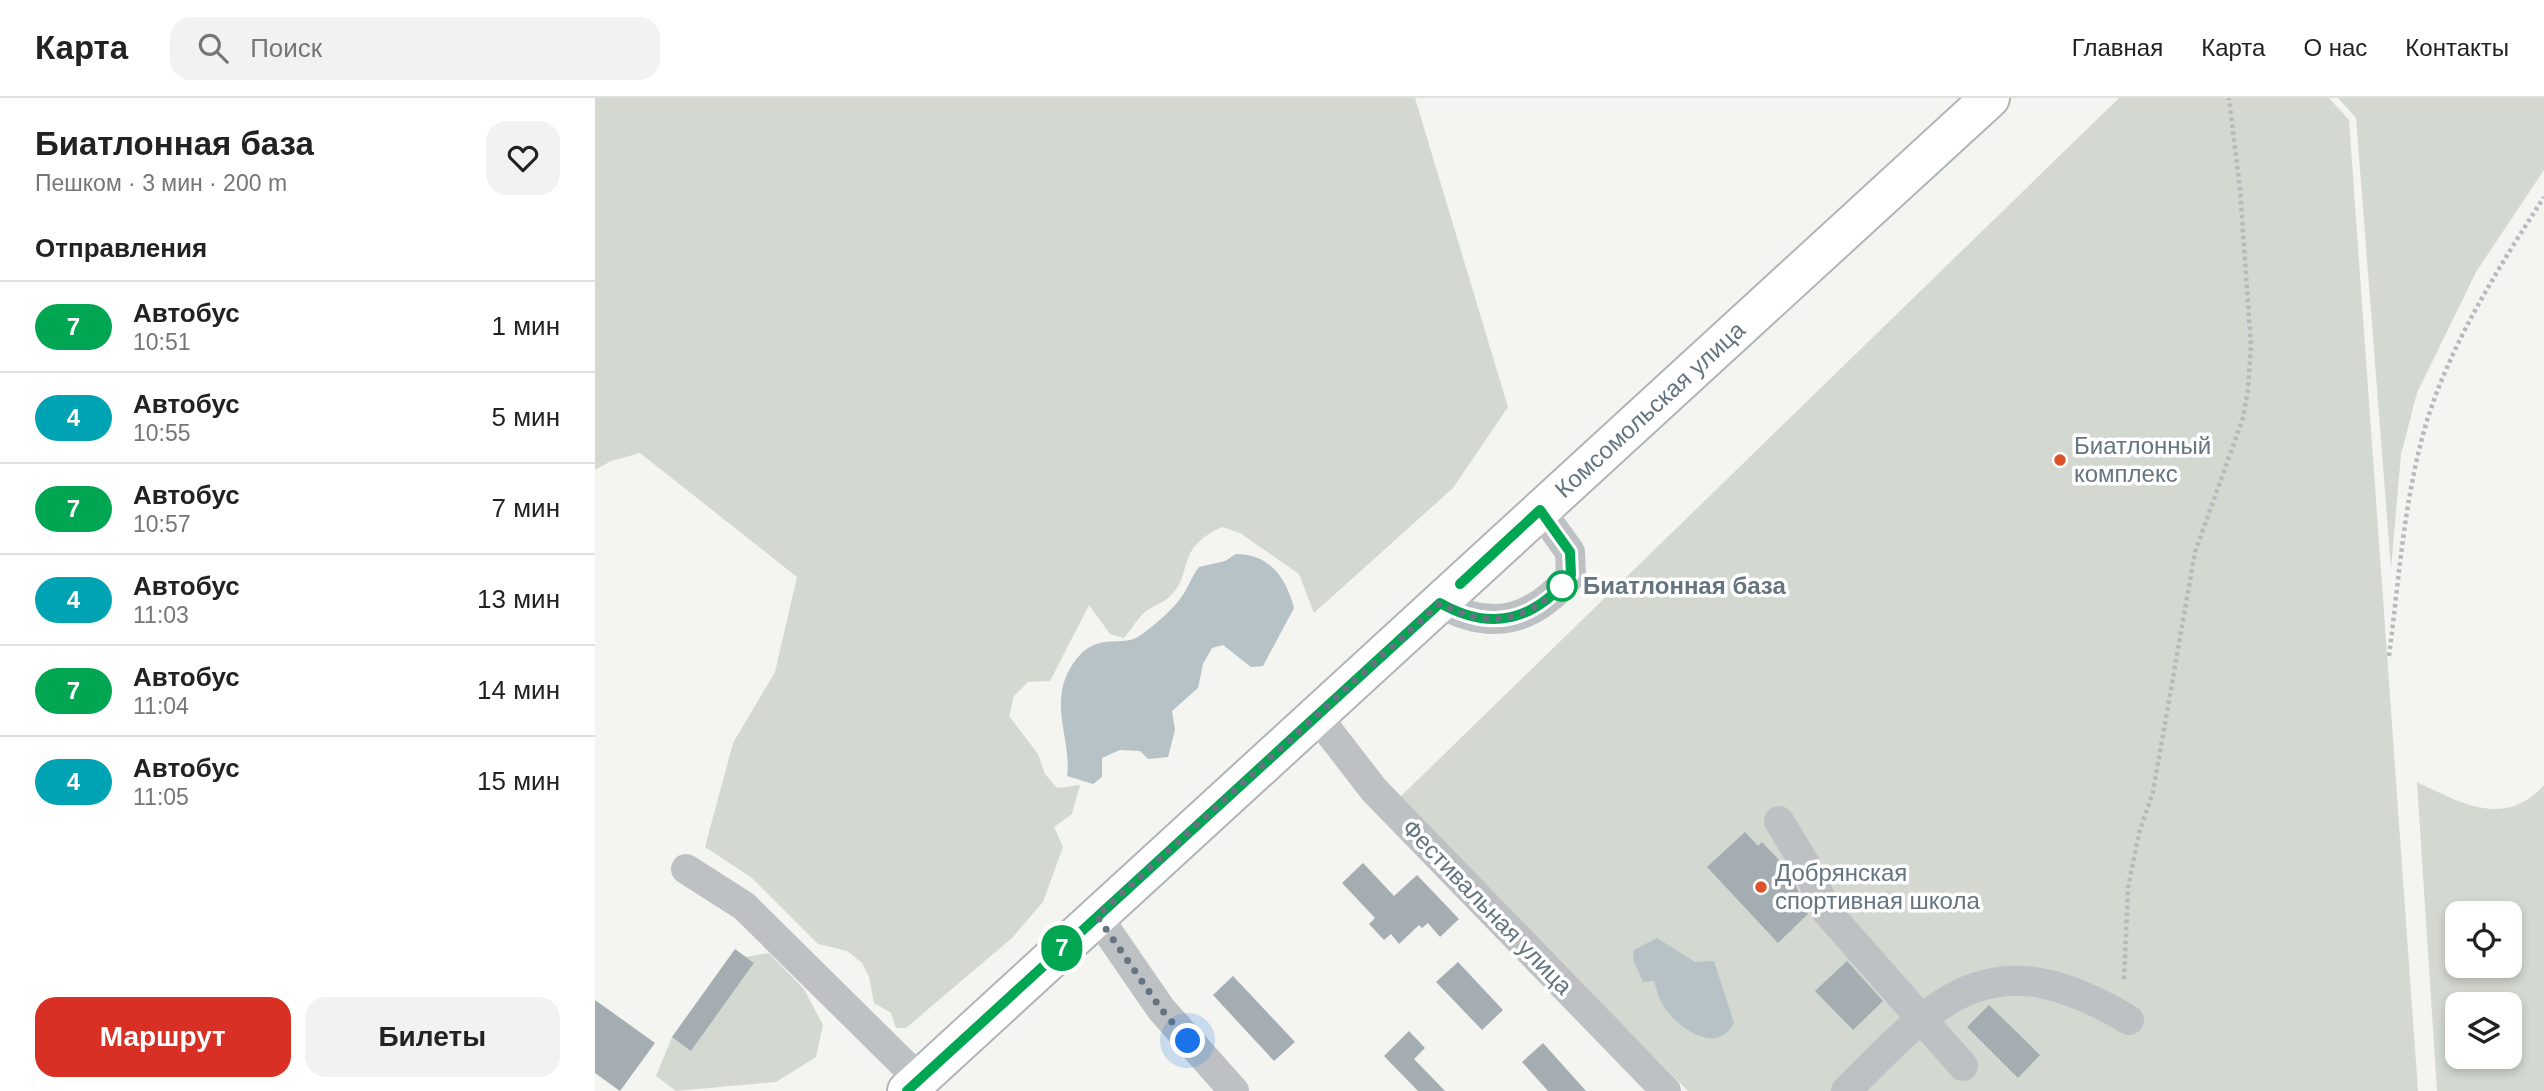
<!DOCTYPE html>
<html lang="ru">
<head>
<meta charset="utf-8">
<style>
  :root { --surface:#fff; --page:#f2f2f2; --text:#222; --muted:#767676; --line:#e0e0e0; --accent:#d93025 }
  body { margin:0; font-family:Helvetica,sans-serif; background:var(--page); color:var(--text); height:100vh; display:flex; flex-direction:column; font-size:26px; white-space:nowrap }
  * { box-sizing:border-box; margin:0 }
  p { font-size:23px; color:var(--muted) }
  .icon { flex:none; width:38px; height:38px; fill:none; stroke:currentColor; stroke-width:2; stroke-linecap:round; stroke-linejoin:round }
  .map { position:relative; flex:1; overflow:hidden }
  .sheet { display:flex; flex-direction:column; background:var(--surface); width:595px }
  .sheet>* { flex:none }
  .badge { padding:0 14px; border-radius:23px; font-size:24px; line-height:46px }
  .controls { position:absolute; left:1850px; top:803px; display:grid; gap:14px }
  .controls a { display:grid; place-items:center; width:77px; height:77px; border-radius:14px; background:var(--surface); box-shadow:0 4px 10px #0003; font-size:35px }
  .you { position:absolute; width:35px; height:35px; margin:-18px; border:5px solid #fff; border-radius:50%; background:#1a73e8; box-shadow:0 0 0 10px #1a73e833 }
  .map>.badge { position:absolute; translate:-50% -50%; box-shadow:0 0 0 4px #fff }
  h2 { padding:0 35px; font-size:26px; line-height:63px }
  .round { display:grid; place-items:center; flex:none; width:74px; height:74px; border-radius:21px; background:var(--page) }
  .headline { display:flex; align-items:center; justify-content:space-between; height:119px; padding:0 35px }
  h1 { font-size:33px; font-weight:700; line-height:52px }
  .primary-button { display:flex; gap:14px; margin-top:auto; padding:14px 35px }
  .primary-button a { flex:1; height:80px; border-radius:21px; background:var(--accent); color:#fff; font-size:28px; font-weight:700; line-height:80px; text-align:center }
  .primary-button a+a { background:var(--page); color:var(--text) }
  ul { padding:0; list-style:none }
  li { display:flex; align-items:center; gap:21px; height:91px; padding:0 35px; border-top:2px solid var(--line) }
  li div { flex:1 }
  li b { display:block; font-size:26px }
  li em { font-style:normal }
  li .badge { min-width:77px; font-weight:700; text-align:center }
  header { display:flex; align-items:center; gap:42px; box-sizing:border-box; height:98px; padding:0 35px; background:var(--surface); border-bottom:2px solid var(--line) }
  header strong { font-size:33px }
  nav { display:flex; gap:38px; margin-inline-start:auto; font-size:24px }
  .search { width:490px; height:63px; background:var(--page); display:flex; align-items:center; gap:18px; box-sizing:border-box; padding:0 24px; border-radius:21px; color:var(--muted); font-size:26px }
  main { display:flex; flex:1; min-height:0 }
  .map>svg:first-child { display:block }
</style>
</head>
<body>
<header>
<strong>Карта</strong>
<div class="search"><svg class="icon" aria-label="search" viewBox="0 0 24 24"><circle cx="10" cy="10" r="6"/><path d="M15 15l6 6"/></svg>Поиск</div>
<nav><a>Главная</a><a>Карта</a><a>О нас</a><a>Контакты</a></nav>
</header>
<main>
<section class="sheet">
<div class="headline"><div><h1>Биатлонная база</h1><p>Пешком · 3 мин · 200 m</p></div><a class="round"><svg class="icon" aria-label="heart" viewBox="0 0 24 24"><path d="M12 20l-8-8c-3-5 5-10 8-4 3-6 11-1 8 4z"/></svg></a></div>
<h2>Отправления</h2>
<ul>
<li><span class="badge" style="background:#00a651;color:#fff">7</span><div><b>Автобус</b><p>10:51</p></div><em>1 мин</em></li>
<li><span class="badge" style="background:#00a3b4;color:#fff">4</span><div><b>Автобус</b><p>10:55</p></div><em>5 мин</em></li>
<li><span class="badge" style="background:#00a651;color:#fff">7</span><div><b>Автобус</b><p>10:57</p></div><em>7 мин</em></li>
<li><span class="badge" style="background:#00a3b4;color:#fff">4</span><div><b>Автобус</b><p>11:03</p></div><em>13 мин</em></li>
<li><span class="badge" style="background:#00a651;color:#fff">7</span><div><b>Автобус</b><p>11:04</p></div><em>14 мин</em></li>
<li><span class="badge" style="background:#00a3b4;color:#fff">4</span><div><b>Автобус</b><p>11:05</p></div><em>15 мин</em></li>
</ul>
<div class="primary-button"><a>Маршрут</a><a>Билеты</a></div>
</section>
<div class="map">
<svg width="1949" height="993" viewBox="0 0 1949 993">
  <rect width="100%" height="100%" fill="#f4f4f0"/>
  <g fill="#d3d9d0" fill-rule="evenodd">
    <path d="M 0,0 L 820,0 L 913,309 L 858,390 L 719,515 L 704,476 L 645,435 L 627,429 C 577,452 601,476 573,500 C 566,506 557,508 550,514 C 542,521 536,532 529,540 L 515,536 L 494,507 L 455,583 L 433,584 L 419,598 L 414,618 L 443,656 L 450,676 L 462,690 L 485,687 L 477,716 L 459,729 L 468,749 L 448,804 L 417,840 L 311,930 L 301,930 L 296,915 L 279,905 L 274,879 L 267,865 L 252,853 L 223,846 L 157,780 L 110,749 L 138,645 L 180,574 L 202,479 L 45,355 L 16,363 L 0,372 Z"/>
    <polygon points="1524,0 1734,0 1754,22 1823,993 1093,993 802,702"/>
    <polygon points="1743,0 1949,0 1949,72 1881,174 1822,295 1806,356 1796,471 1761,20"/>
    <path d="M 1822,684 C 1866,705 1909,731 1949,687 L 1949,993 L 1842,993 ZM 1862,816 L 1914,816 L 1914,868 L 1862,868 ZM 1862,906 L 1914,906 L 1914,959 L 1862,959 Z"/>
    <polygon points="174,855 209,891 228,927 221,959 181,984 81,993 61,978 77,939 97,952 159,865 151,859"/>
  </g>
  <g fill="#b7c2c7">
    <path d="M 641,456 C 675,456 691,480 699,510 L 668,568 L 656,569 L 628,547 L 617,550 L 608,566 L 603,590 L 577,613 L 580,632 L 573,659 L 553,661 L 545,653 L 525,652 L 507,660 L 507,679 L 498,686 L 472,678 C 476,650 462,622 467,593 C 470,574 485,549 505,545 C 523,541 535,547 550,534 C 563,524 576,513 585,501 C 593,491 596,479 604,469 L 630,463 Z"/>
    <path d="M 1062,840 L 1100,864 L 1119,863 L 1139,925 C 1122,958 1083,930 1069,909 C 1064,902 1062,892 1059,883 L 1048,884 L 1038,861 L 1039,852 Z"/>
  </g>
  <g fill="#a4adb2">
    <polygon points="1150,734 1163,748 1167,744 1186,764 1182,768 1201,788 1213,816 1183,845 1112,769"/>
    <polygon points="768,765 799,798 822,777 864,821 845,839 833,825 827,830 824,827 804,846 796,836 789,842 774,826 780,820 747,785"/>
    <polygon points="140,851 159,865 96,953 77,939"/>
    <polygon points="1252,863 1288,903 1258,932 1220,893"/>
    <polygon points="863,864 908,912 887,932 841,884"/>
    <polygon points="638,878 700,944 679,963 618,897"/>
    <polygon points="0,902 60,945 25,993 0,975"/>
    <polygon points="1394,907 1445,957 1423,980 1372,929"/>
    <polygon points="814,933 830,950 819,961 850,993 823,993 789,958"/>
    <polygon points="948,945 991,993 953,993 927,964"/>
  </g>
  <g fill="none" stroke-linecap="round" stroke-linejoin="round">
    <defs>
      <g id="major">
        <path id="s1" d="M 312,993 L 1395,0"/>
      </g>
    </defs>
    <use href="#major" stroke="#b0b5b8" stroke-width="42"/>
    <g stroke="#b7babc" stroke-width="4.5" stroke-dasharray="3.5 3.5" stroke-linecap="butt">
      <path d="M 1794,558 C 1804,481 1809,401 1831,326 C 1855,246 1904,169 1949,99"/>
      <polyline points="1529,881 1533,790 1544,735 1558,694 1600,454 1648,320 1653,291 1656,248 1645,91 1634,0"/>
    </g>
    <g stroke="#bdc1c4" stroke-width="30">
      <path d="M 845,505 C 896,534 939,523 976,477 L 975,454 L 945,412"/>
      <polyline points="721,617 779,692 1071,993"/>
      <polyline points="1184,723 1210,766 1232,814 1368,968"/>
      <polyline points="91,771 149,808 324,981"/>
      <polyline points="502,818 566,911 639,993"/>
      <path d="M 1251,993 C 1347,895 1399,841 1534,922"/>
    </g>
    <use href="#major" stroke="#fff" stroke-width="38"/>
  </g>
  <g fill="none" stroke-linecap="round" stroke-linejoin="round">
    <defs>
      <path id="line" d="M 312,993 L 845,505 C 896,534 939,523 976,477 L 975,454 L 945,412 L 865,486"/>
    </defs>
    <use href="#line" stroke="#fff" stroke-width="16"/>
    <use href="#line" stroke="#00a651" stroke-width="10"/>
    <path stroke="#647481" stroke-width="7" stroke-dasharray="0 12.6" d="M 593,943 L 566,911 L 502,818 L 845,505 C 892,531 928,525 967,488"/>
  </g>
  <g fill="#dd5327" stroke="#fff" stroke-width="2.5">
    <circle cx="1465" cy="362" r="7"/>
    <circle cx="1166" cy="789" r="7"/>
  </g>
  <circle fill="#fff" stroke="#00a651" stroke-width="3.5" cx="967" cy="488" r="14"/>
  <g text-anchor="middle" stroke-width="7" stroke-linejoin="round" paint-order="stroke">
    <g font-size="24" fill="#647481" stroke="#fff">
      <text dy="8" stroke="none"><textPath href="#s1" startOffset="1008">Комсомольская улица</textPath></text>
      <text transform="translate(892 809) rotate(46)" y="8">Фестивальная улица</text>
    </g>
    <g font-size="24" fill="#647481" stroke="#fff" text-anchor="start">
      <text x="1479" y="356">Биатлонный<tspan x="1479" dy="28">комплекс</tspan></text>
      <text x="1180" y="783">Добрянская<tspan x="1180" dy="28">спортивная школа</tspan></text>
    </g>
    <g font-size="24" font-weight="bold" fill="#647481" stroke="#fff" text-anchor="start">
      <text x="988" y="496">Биатлонная база</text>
    </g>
  </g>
</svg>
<div class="controls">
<a><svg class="icon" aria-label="locate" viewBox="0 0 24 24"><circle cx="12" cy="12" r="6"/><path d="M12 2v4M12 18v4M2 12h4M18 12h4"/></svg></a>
<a><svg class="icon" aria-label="layers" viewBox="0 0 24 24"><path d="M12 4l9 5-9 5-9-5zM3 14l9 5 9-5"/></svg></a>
</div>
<div class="you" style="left:593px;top:943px"></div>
<b class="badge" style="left:467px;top:850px;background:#00a651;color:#fff">7</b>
</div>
</main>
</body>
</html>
